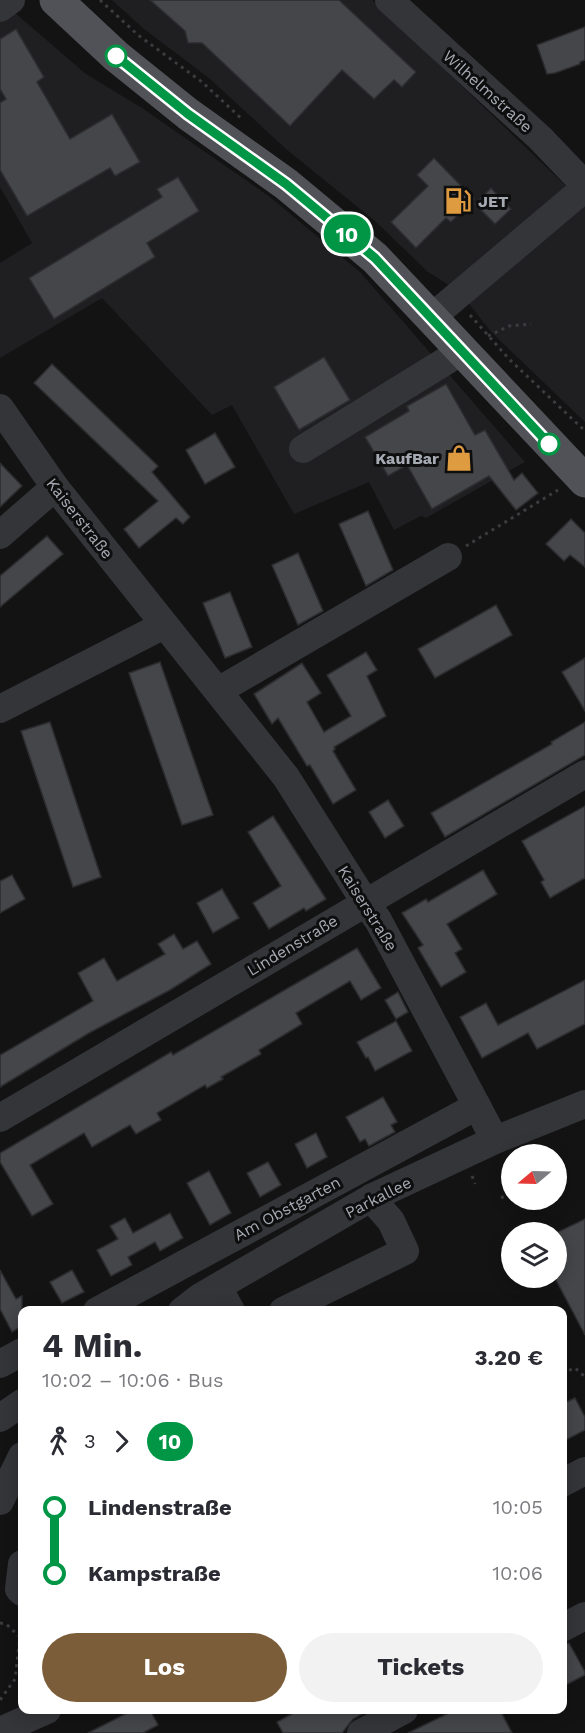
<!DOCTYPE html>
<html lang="de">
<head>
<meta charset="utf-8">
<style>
  :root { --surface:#fff; --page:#f2f2f3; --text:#2b2b33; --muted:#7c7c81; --accent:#7c5d39 }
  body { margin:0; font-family:"Work Sans",sans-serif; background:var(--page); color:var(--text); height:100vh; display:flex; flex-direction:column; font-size:22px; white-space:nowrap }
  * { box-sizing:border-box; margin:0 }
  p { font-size:20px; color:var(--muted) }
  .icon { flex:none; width:33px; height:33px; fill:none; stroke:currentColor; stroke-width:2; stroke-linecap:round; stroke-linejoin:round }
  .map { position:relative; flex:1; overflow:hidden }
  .side { position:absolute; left:18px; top:1306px; width:549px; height:408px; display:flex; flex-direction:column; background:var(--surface); border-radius:12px; box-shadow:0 3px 15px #0003 }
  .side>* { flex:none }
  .badge { padding:0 12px; border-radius:20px; font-size:21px; line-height:39px }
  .needle { width:39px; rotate:251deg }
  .tools { position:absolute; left:501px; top:1144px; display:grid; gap:12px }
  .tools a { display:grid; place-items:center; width:66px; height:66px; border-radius:50%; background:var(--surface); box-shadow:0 3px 15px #0003; font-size:30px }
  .map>.badge { position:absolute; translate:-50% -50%; box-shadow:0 0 0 3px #fff }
  .legs { display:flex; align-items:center; gap:9px; height:66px; padding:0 24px; font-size:20px }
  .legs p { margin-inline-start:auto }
  .headline { display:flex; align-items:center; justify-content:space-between; height:102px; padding:0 24px }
  h1 { font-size:33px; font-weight:700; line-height:45px }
  .primary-button { display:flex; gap:12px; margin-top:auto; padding:12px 24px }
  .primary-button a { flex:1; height:69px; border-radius:36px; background:var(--accent); color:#fff; font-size:24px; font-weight:700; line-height:69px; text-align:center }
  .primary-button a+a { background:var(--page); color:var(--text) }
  ul { padding:0 24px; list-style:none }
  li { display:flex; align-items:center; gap:21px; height:66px; font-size:22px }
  li i { display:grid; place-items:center; width:9px; height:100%; margin:0 8px; background:currentColor }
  li i::after { content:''; width:15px; height:15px; margin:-8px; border:4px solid; border-radius:50%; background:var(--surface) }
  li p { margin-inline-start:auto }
  li:first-child i { background:linear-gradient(#0000 50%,currentColor 0) }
  li:last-child i { background:linear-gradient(currentColor 50%,#0000 0) }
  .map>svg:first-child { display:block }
</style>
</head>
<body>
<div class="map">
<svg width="585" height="1733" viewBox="0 0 585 1733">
  <rect width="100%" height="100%" fill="#131314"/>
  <g fill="#1f1f21">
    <polygon points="0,0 86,74 142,108 270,197 360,272 525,462 426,518 421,516 394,530 369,482 294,514 232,405 212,415 102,298 0,358 0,263 32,243 0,187"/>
    <polygon points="112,0 372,0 566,186 585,168 585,422 491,332 460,292 428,272 375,221 286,149 209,78 144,29"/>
  </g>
  <g fill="#454649" stroke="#2d2d30" stroke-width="1.5">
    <polygon points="150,0 339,0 416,72 402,87 394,80 374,99 342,70 290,126 202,43 188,43 185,31"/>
    <polygon points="585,27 585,60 580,62 580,64 555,73 547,74 537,45"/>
    <polygon points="16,29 44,77 37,82 70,139 112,114 140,162 115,176 110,168 27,216 0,170 0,103 6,99 0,89 0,39"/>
    <polygon points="434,158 474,199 451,222 446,218 416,248 391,222 428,186 417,175"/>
    <polygon points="178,177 199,211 147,243 155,257 54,319 29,278 162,197 157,189"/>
    <polygon points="491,188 511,209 495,224 475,204"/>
    <polygon points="324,357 350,400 299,430 274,387"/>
    <polygon points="52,364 158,466 152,472 190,517 183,524 176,518 139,548 124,529 158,501 34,383"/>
    <polygon points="446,384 475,435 485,430 514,480 522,473 538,493 516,510 489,476 432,509 407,465 388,476 365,437 409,411 407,406"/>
    <polygon points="215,433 235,467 205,484 186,450"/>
    <polygon points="0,463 22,486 0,507"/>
    <polygon points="368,511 393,570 366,586 339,524"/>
    <polygon points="571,519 585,533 585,567 570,555 564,561 546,544"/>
    <polygon points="47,536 63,554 0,607 0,576"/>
    <polygon points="298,553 323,611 298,625 272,565"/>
    <polygon points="230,592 252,647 225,658 203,603"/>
    <polygon points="496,605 512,635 435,678 418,649"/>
    <polygon points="366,652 377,670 367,676 386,716 334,747 335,749 333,751 356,790 333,804 310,765 307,766 278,718 272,724 254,694 302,663 321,693 307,702 324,732 351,716 327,675"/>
    <polygon points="585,658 585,711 562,672"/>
    <polygon points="160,662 213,815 182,825 129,673"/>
    <polygon points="50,722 101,877 73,887 21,731"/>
    <polygon points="585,722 585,755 445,837 431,813 552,744 551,742"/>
    <polygon points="388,800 404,826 385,838 369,812"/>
    <polygon points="585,806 585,878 550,898 541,882 544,880 522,841"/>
    <polygon points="273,816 326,899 306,911 304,908 269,929 253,903 281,886 248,832"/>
    <polygon points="483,870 497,894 447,924 462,949 455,953 466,972 441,987 418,948 423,945 402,913 426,899 428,902"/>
    <polygon points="12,875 25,899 0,913 0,881"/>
    <polygon points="222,889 239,918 213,933 197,903"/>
    <polygon points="174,934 183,949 197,941 211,964 170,990 89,1033 0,1087 0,1055 93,1001 78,973 104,958 117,981 165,954 158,944"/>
    <polygon points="357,948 381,988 361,1000 350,981 296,1013 302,1024 259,1050 261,1054 221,1077 223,1079 207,1088 205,1085 157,1113 161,1120 136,1134 130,1125 92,1147 84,1133 30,1165 53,1204 32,1216 0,1162 0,1153 171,1052 173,1055"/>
    <polygon points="585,980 585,1024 537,1049 528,1033 482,1058 460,1017 486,1003 498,1025"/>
    <polygon points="398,992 408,1012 396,1019 385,1000"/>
    <polygon points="396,1021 412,1051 375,1071 368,1057 366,1058 357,1042"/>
    <polygon points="383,1097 397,1122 391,1125 395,1132 369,1146 365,1139 360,1142 346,1117"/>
    <polygon points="316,1133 327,1157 307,1168 295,1144"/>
    <polygon points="268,1162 281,1185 260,1197 247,1173"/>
    <polygon points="209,1171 231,1213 210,1225 187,1183"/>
    <polygon points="170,1213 183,1238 160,1251 155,1242 128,1257 132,1265 111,1276 97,1250 118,1239 110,1226 125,1218 133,1233"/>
    <polygon points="585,1219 585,1335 556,1280 556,1233"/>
    <polygon points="0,1270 16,1299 22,1296 22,1326 12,1332 0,1309"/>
    <polygon points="72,1270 84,1292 62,1303 50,1282"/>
    <polygon points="575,1398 585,1417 585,1430 562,1442 562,1404"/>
    <polygon points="569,1643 585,1672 585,1675 562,1687 562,1644"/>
    <polygon points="133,1710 150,1710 158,1725 143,1733 88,1733"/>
    <polygon points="299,1710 369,1710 353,1719 342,1733 283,1733 277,1722"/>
    <polygon points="455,1710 500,1710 512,1733 408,1733"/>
  </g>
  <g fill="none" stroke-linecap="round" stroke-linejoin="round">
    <g stroke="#3a3c3f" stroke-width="3" stroke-dasharray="3 4.5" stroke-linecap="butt">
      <polyline points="100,0 138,35 202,82 243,120"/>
      <polyline points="470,315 509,359 585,431"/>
      <polyline points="488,336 509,326 531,324"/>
      <polyline points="466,546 558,490"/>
      <polyline points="472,1176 475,1184"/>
      <polyline points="501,1198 509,1194"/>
      <polyline points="562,1373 575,1368 585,1377"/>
      <polyline points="0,1623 6,1624 20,1637 15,1679 0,1700"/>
    </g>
    <g stroke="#343539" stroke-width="28">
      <polyline points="389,0 540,138 585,185"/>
      <polyline points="0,8 11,0"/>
      <polyline points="432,317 585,188"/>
      <polyline points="0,408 55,487 286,777 365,902 378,920 495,1140"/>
      <polyline points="303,449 462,351"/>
      <polyline points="0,535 55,487"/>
      <polyline points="218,691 448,557"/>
      <polyline points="0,709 164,625"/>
      <polyline points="0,1118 585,774"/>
      <polyline points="218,1287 231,1311"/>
      <polyline points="97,1311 477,1106"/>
      <polyline points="182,1311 200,1297 371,1198 495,1140 585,1104"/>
      <polyline points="283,1311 405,1251 391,1221 371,1198"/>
      <polyline points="0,1364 22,1352"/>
      <polyline points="0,1418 22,1403"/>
      <polyline points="562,1483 585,1471"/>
      <polyline points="0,1501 22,1456"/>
      <polyline points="22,1564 19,1589 22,1592"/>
      <polyline points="562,1628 585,1616"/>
      <polyline points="0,1731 47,1710"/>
      <polyline points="361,1733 404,1710"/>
    </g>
    <polyline stroke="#505257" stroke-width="33" points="56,0 116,56 188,114 286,184 375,258 585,481"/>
  </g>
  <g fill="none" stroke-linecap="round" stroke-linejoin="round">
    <defs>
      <polyline id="line-1" points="116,56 188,114 286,184 375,258 549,444"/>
    </defs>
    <use href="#line-1" stroke="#fff" stroke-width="14"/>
    <use href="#line-1" stroke="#009646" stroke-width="9"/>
  </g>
  <defs>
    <symbol id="fuel-bare" viewBox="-9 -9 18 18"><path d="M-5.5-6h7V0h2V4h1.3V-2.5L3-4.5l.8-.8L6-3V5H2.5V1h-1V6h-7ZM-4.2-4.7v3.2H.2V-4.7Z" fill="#de9b40" stroke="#0e0e0f" stroke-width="2.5" paint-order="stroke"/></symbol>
    <symbol id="shop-bare" viewBox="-9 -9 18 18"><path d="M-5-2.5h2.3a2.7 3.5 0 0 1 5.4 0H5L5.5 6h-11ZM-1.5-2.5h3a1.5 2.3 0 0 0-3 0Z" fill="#de9b40" stroke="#0e0e0f" stroke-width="2.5" paint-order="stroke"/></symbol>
  </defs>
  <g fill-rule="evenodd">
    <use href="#fuel-bare" x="439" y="182" width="38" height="38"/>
    <use href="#shop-bare" x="440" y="439" width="38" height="38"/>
  </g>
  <g fill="#fff" stroke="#009646" stroke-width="3">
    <circle cx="116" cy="56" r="10"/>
    <circle cx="549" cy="444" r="10"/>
  </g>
  <g text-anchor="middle" stroke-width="6" stroke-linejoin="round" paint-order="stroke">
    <g font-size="16" fill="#a6abb3" stroke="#0e0e0f">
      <text transform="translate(488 91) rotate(42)" y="6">Wilhelmstraße</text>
      <text transform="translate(80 518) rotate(52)" y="6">Kaiserstraße</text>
      <text transform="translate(368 908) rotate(58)" y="6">Kaiserstraße</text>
      <text transform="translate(292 945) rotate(-31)" y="6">Lindenstraße</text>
      <text transform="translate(378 1197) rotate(-27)" y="6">Parkallee</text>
      <text transform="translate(287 1208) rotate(-28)" y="6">Am Obstgarten</text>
    </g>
    <g font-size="16" font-weight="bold" fill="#a6abb3" stroke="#0e0e0f" text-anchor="start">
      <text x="478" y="207">JET</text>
      <text x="439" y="464" text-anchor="end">KaufBar</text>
    </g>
  </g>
</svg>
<div class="tools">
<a><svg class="needle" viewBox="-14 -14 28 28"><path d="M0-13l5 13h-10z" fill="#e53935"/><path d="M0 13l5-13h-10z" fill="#7c7c81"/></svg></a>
<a><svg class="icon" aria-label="layers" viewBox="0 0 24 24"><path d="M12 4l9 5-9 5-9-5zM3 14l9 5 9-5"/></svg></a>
</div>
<b class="badge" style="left:347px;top:234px;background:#009646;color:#fff">10</b>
<section class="side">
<div class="headline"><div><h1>4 Min.</h1><p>10:02 – 10:06 · Bus</p></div><b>3.20 €</b></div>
<div class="legs"><svg class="icon" aria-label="walk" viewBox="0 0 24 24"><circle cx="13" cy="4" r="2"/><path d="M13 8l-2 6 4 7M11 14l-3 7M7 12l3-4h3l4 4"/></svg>3<svg class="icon" aria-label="forward" viewBox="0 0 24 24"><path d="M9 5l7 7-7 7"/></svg><b class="badge" style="background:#009646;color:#fff">10</b></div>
<ul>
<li><i style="color:#009646"></i><b>Lindenstraße</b><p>10:05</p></li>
<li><i style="color:#009646"></i><b>Kampstraße</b><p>10:06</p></li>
</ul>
<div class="primary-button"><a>Los</a><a>Tickets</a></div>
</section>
</div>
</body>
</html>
